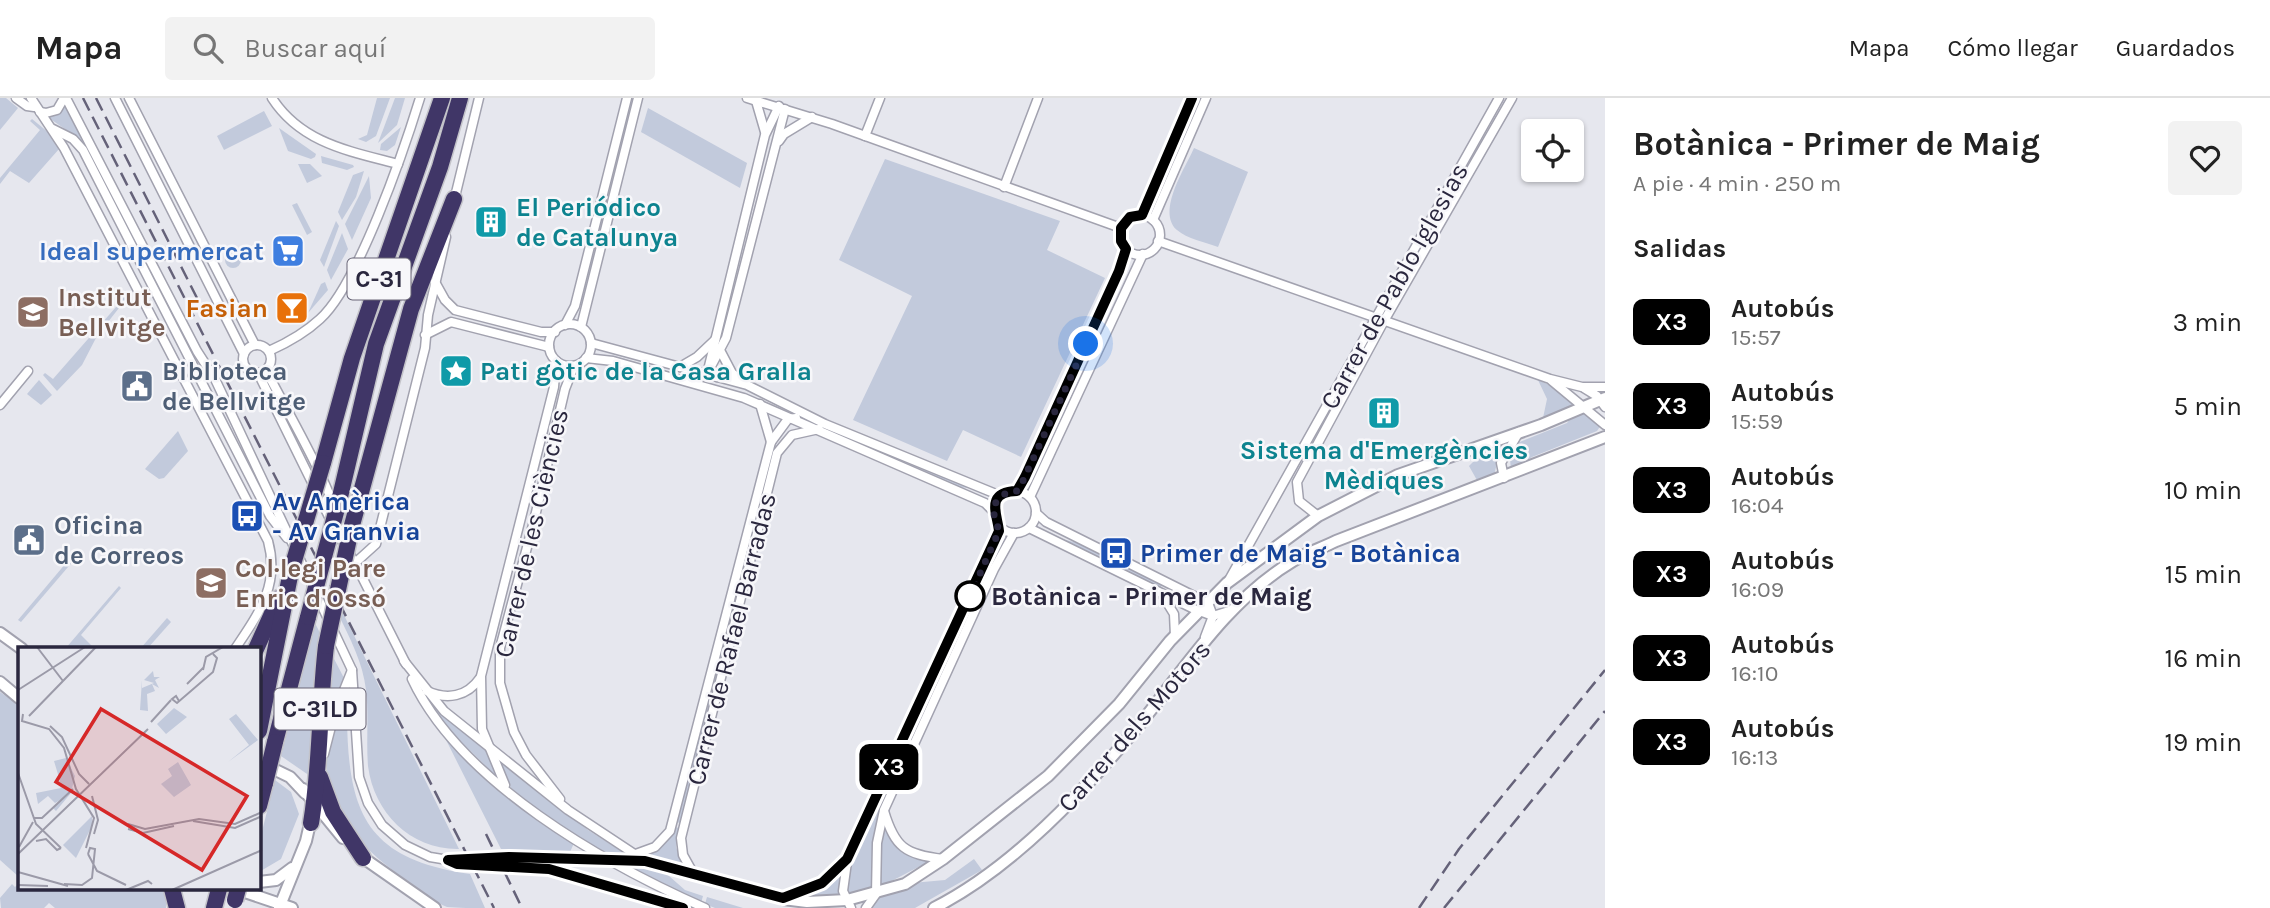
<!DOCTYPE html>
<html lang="es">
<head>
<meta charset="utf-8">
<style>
  :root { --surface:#fff; --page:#f2f2f2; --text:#222; --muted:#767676; --line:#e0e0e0 }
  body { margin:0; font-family:Karla,sans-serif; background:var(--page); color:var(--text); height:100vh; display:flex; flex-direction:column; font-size:26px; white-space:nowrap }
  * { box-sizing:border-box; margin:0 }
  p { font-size:23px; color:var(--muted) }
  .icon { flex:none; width:38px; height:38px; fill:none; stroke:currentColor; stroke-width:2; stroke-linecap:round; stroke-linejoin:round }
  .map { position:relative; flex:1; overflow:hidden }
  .sheet { display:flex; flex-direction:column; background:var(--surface); width:665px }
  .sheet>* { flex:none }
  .badge { padding:0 14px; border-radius:10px; font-size:24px; line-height:46px }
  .buttons { position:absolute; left:1521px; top:21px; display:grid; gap:14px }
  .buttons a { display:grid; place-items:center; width:63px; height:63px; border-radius:7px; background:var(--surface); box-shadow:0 2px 5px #0004; font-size:35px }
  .you { position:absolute; width:35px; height:35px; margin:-18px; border:5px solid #fff; border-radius:50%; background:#1a73e8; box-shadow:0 0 0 10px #1a73e833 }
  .map>.badge { position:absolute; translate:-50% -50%; box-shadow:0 0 0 4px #fff }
  h2 { padding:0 28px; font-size:26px; line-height:63px }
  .round { display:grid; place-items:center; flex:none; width:74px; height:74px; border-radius:7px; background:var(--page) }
  .head { display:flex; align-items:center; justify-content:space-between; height:119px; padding:0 28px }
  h1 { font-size:33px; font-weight:700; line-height:52px }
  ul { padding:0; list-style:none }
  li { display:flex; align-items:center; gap:21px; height:84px; padding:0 28px }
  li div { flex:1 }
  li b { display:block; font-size:26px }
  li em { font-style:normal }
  li .badge { min-width:77px; font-weight:700; text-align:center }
  header { display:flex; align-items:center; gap:42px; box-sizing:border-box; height:98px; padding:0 35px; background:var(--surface); border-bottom:2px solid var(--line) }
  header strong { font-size:33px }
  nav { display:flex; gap:38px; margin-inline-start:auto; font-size:24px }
  .search { width:490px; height:63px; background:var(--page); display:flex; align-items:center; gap:18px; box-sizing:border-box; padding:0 24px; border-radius:7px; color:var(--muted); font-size:26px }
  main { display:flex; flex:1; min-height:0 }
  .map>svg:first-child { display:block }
</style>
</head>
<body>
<header>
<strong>Mapa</strong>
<div class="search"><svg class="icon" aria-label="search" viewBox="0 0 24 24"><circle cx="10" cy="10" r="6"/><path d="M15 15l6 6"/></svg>Buscar aquí</div>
<nav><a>Mapa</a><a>Cómo llegar</a><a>Guardados</a></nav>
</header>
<main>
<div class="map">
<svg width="1605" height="810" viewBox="0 0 1605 810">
  <rect width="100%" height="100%" fill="#e6e7ee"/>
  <g fill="#c2cadc">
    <polygon points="0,0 6,0 18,10 0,32"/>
    <polygon points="377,0 390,0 376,38 366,44 358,41 367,37"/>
    <polygon points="395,0 405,0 397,27 378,45"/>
    <polygon points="629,3 633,4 582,207 578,206"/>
    <polygon points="66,8 91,54 89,55 75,38 49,20"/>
    <polygon points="648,10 747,65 740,90 641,34"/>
    <polygon points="264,13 272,28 224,52 217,38"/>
    <polygon points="32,21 54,39 59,51 29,85 10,73 0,86 0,80 40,32 30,23"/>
    <polygon points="401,29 395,47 387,53 380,52 381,46"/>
    <polygon points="279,30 316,56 315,59 311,61 288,53"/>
    <path d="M 1194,50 L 1248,74 L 1218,149 C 1205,144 1187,141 1177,132 C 1156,113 1186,69 1194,50 Z"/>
    <polygon points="321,58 353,67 354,69 347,72 322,65"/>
    <polygon points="885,61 1060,123 1047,152 1105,180 1021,359 963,332 947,363 853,322 912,198 839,162"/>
    <polygon points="298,66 310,66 322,78 307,85"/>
    <polygon points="364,73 356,99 342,122 338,114 353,77"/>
    <polygon points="369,78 371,100 352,142 345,126"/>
    <polygon points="297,105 312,134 307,137 292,107"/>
    <polygon points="336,123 339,128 324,169 320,162"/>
    <polygon points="342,135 348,151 331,182 327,172"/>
    <circle cx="233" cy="162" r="8"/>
    <polygon points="325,184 328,192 308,215 321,186"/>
    <polygon points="123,197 126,201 97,238 82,267 57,293 43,277 45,275 53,281 123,201"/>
    <polygon points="39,282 52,297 41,307 27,296"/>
    <polygon points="1538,282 1554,289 1576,308 1543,320 1547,301"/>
    <polygon points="1584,314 1601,327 1597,333 1532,359 1511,372 1510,361 1517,345 1567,325 1572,318"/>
    <polygon points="178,333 188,353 164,380 159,381 145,371"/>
    <polygon points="1509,343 1499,356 1494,378 1478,384 1469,368 1486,351"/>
    <polygon points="870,350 882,351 970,390 957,389"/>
    <polygon points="761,402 760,405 731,521 727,520"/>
    <polygon points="1062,441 1082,446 1162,487 1160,491"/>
    <polygon points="77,452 80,455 21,524 18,522"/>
    <polygon points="994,454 997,456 886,696 882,695"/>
    <polygon points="119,488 121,490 81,537 95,551 65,551"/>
    <path d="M 340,509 L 459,751 C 411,752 374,715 368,668 C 366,643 369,617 366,592 C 363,565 350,540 338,516 Z"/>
    <polygon points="167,520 171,524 147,551 140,551"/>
    <polygon points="726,523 730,524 680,725 676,724"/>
    <polygon points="315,525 322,539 310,678 281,658"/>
    <polygon points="331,555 345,582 323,655"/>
    <polygon points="423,593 483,647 498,680 441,624"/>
    <polygon points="0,594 19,607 19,779 0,762"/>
    <path d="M 339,614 L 347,618 C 348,715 366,761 470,776 L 485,810 C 475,810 457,810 447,809 C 435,805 422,792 411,785 C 349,744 304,691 339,614 Z"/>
    <polygon points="440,630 484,674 574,745 570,754 501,751"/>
    <polygon points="493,655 588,732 629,758 601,755 538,713 511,690"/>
    <polygon points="275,682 291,694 299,716 281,761 259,774 259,745"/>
    <polygon points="880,700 884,702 874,735 872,792 847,796 847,772"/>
    <path d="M 883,723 C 891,749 905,759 930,763 L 880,789 L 879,744 Z"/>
    <polygon points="675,729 679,730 676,749 682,767 643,758 641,756 661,748"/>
    <polygon points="974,761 982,772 915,810 870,810 875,799 912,785 945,782"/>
    <polygon points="620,765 661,771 685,792 703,798 701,805"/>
    <polygon points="840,773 841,798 810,799 810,793"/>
    <polygon points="19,785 19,791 166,791 166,810 55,810 49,805 44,810 1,810 0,800 12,786 15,789"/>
    <polygon points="707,799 743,810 715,810 705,806"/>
  </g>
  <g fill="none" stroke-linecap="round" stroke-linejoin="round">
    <defs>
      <g id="minor">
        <polyline points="16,0 27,8 34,9"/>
        <path d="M 31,0 L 64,50 L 268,443 C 280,487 259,515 235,551"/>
        <polyline points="66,0 197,253 215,281 352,572 359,679 368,705 382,727 405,747 430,759 448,762"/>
        <polyline points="115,0 244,256"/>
        <polyline points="129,0 255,247"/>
        <path d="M 272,0 C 301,45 349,53 398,66"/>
        <polyline points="747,0 832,26 1121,130"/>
        <polyline points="756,3 765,34"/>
        <polyline points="40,14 46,15 57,12 64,0"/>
        <polyline points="53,31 73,41 83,52 270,418 287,440"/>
        <polyline points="865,38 880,0"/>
        <polyline points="779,43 784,36 812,19"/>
        <polyline points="1004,89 1038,0"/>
        <polyline points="454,103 479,0"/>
        <polyline points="1141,117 1192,0"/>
        <circle cx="1140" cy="137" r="20"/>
        <polyline points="1153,122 1206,0"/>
        <polyline points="1158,143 1550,281 1582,289 1605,289"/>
        <polyline points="435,184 445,202 455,212 541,234 555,234"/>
        <circle cx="570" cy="247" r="21"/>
        <polyline points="565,227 575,208 627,0"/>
        <polyline points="581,229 638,0"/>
        <polyline points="425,237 451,224 549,249"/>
        <polyline points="591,245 747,287 825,326 1001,398"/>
        <circle cx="257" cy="261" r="14"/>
        <path d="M 269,253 C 287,245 305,235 320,221 C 358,187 404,52 420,0"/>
        <polyline points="721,254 732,275 743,285"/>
        <polyline points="586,260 613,263 744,300 985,405 993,413"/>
        <polyline points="680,269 697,259 715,242"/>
        <path d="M 266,272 C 286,312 340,401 342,441"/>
        <polyline points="709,272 726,240 785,11"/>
        <polyline points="258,275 336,433 355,465 406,566"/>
        <polyline points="717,279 709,268 765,37 779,8"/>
        <polyline points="1552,283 1605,327"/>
        <polyline points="1584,290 1597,298 1605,309"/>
        <polyline points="0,307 28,273"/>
        <polyline points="771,344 788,321 796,320"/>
        <polyline points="1504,380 1501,365 1519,334"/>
        <circle cx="1015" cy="414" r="21"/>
        <polyline points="1017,393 1119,173 1126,151"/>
        <polyline points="1030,399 1143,156"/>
        <polyline points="1036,415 1046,424 1208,505 1213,518 1205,539"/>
        <polyline points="1318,418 1299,403 1297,384 1384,223 1512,0"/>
        <polyline points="1029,430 1194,511 1213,518 1232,512"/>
        <polyline points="355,465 376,446 425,250 428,217 446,139"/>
        <polyline points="1229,482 1499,0"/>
        <polyline points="1163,498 1174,516 1175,538"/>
        <polyline points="404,563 444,613 568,712 645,763 783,801 822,785 847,761 1000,429"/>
        <path d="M 412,581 C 460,684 605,766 705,810"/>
        <path d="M 427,593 C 447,602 467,599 480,580"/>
        <polyline points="335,613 343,609 349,611 354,622"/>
        <polyline points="324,656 334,617 352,572"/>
        <polyline points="505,687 482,631 481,578 554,289 556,263"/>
        <polyline points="560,701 526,657 514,634 500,585 500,550 533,427 565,291 574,268"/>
        <path d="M 884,713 C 895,750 905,756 943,761"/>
        <polyline points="633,757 655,749 670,733 771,344 760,306"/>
        <polyline points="509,759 639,763"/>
        <polyline points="847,764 843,793 851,810"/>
        <path d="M 512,768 C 572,773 626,792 683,810"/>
        <polyline points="693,775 683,757 681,740 777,355 792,337 819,331"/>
        <polyline points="866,810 876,796 877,745 884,712 994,471 1014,435"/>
      </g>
      <g id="tertiary">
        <polyline points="0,535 22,551"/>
        <polyline points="0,584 19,600"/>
        <polyline points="259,664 290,679 305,695"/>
        <polyline points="303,691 343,740"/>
        <polyline points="359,757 435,810"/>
        <polyline points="259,784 276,782 292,770"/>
        <polyline points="236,791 292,810"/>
        <polyline points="783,801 807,804 847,802 905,786 943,761 1048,678 1119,606 1170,543 1227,485 1318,418 1398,377 1541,327 1605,300"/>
        <polyline points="279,810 306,743 311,721"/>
        <path d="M 934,810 C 1013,770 1084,693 1140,626 C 1186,569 1228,502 1293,463 C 1306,455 1322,450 1336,443 L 1605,339"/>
      </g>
      <g id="motorway">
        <polyline points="323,365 352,260 442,0"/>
        <polyline points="340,399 376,246 440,69 460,0"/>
        <polyline points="351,431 411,211 454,101"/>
        <polyline points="256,551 279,500"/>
        <polyline points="259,633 291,473"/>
        <polyline points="275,644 308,519"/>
        <polyline points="320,679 333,714 363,760"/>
        <polyline points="259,708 265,685"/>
        <path d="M 311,725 C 321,666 319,607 326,548"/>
        <polyline points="172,791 177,810"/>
        <polyline points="214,810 219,791"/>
      </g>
    </defs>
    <use href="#minor" stroke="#a2a2af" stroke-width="11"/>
    <use href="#tertiary" stroke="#a2a2af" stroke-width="14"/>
    <use href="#motorway" stroke="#c3c3c9" stroke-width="19"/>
    <use href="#minor" stroke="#fff" stroke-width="8"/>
    <use href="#tertiary" stroke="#fff" stroke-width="10"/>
    <use href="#motorway" stroke="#403667" stroke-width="16"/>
    <g stroke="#656279" stroke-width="2.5" stroke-dasharray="14 7" stroke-linecap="butt">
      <polyline points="83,0 494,810"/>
      <polyline points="96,0 197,200"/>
      <polyline points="486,736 522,810"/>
      <polyline points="1419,810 1459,751 1605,572"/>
      <polyline points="1444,810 1605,613"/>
    </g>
    <defs>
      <g id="minor-bridge">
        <polyline points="448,762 457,766 512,768"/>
        <polyline points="448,762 509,759"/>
      </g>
      <g id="motorway-bridge">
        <polyline points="291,473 323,365"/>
        <polyline points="308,519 340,399"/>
        <polyline points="326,548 351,431"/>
        <polyline points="265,685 275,644"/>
        <polyline points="235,802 238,791"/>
      </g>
    </defs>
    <use href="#minor-bridge" stroke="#a2a2af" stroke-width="11" stroke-linecap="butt"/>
    <use href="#motorway-bridge" stroke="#c3c3c9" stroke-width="19" stroke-linecap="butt"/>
    <use href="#minor-bridge" stroke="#fff" stroke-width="8"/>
    <use href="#motorway-bridge" stroke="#403667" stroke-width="16"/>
  </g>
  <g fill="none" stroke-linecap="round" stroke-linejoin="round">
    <defs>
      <path id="line" d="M 683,810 L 549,771 L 457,766 L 448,762 L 509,759 L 645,763 L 783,800 L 822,785 L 847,761 L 999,433 C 997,415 985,394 1017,393 L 1025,379 L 1119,173 L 1126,151 L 1121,143 L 1121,130 L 1130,119 L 1142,117 L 1192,0"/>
    </defs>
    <use href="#line" stroke="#fff" stroke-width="16"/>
    <use href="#line" stroke="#000" stroke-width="10"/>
    <polyline stroke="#2a273e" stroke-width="7" stroke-dasharray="0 12.6" points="970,498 999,433 993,413 996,404 1007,394 1017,393 1022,385 1086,246"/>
  </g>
  <defs>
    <symbol id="building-square" viewBox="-11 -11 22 22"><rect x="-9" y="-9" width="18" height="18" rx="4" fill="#0f9aa8" stroke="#f7f7fa"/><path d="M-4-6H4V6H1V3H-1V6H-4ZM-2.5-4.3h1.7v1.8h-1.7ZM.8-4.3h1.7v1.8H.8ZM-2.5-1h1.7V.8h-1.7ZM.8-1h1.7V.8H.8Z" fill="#fff"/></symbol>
    <symbol id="supermarket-square" viewBox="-11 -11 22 22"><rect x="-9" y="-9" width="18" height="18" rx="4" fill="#3f7fe0" stroke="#f7f7fa"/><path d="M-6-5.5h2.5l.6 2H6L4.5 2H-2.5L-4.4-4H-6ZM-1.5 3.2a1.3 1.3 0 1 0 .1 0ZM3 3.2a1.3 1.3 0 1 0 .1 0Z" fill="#fff"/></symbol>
    <symbol id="bar-square" viewBox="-11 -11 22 22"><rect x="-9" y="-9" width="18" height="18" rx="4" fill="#e8710a" stroke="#f7f7fa"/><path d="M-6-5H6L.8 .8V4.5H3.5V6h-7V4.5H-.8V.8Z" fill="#fff"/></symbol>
    <symbol id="school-square" viewBox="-11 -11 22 22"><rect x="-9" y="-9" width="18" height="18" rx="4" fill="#8d6e63" stroke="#f7f7fa"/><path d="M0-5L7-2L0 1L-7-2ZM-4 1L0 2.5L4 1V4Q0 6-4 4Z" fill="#fff"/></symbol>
    <symbol id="sight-square" viewBox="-11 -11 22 22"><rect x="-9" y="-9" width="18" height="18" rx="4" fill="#0f9aa8" stroke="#f7f7fa"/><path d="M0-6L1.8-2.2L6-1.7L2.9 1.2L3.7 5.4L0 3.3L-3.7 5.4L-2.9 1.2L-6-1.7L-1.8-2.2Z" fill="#fff"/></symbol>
    <symbol id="civic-square" viewBox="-11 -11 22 22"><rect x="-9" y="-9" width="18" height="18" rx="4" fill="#5c6f8a" stroke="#f7f7fa"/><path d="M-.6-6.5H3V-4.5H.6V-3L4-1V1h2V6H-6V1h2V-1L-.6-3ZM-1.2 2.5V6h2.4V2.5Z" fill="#fff"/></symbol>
    <symbol id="bus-square" viewBox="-11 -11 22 22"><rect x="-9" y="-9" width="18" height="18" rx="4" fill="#1a4fb4" stroke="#f7f7fa"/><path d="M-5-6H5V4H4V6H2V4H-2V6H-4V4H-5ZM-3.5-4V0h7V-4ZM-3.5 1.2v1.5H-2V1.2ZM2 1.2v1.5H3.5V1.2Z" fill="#fff"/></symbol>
  </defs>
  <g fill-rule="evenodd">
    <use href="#building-square" x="472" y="105" width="38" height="38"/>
    <use href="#supermarket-square" x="269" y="134" width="38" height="38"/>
    <use href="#bar-square" x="273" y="191" width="38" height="38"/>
    <use href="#school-square" x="14" y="195" width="38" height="38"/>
    <use href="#sight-square" x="437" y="254" width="38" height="38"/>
    <use href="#civic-square" x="118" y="269" width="38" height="38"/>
    <use href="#building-square" x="1365" y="296" width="38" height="38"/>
    <use href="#bus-square" x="228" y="399" width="38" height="38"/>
    <use href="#civic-square" x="10" y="423" width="38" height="38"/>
    <use href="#bus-square" x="1097" y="436" width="38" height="38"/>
    <use href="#school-square" x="192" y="466" width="38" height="38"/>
  </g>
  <circle fill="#fff" stroke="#000" stroke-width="3.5" cx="970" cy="498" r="14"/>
  <g text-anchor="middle" stroke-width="5" stroke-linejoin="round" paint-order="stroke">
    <g fill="#f7f7fa" stroke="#686576" stroke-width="2">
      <rect x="347.5" y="160.5" width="63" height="41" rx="5"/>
      <rect x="274.5" y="590.5" width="91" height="41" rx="5"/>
    </g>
    <g font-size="24" font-weight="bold" fill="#2a273e">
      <text x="379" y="189">C-31</text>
      <text x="320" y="619">C-31LD</text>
    </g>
    <g font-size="26" font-weight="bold" fill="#0d838f" stroke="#f7f7fa" text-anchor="start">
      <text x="516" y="118">El Periódico<tspan x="516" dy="30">de Catalunya</tspan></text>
      <text x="480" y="282">Pati gòtic de la Casa Gralla</text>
      <text x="1384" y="361" text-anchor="middle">Sistema d'Emergències<tspan x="1384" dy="30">Mèdiques</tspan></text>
    </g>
    <g font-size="26" font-weight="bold" fill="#366cbe" stroke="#f7f7fa" text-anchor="end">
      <text x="264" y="162">Ideal supermercat</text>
    </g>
    <g font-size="26" fill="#2a273e" stroke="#f7f7fa">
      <text transform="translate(1394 188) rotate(-61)" y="9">Carrer de Pablo Iglesias</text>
      <text transform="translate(531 435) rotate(-77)" y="9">Carrer de les Ciències</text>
      <text transform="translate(731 541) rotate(-76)" y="9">Carrer de Rafael Barradas</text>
      <text transform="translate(1134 628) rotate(-49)" y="9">Carrer dels Motors</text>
    </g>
    <g font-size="26" font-weight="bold" fill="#785e54" stroke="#f7f7fa" text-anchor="start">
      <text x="58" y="208">Institut<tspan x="58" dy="30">Bellvitge</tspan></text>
      <text x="235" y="479">Col·legi Pare<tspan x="235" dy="30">Enric d'Ossó</tspan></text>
    </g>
    <g font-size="26" font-weight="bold" fill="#c56008" stroke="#f7f7fa" text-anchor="end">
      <text x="268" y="219">Fasian</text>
    </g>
    <g font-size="26" font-weight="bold" fill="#4e5e75" stroke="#f7f7fa" text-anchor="start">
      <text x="162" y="282">Biblioteca<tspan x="162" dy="30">de Bellvitge</tspan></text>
      <text x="54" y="436">Oficina<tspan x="54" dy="30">de Correos</tspan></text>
    </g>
    <g font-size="26" font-weight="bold" fill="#164399" stroke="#f7f7fa" text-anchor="start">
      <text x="272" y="412">Av Amèrica<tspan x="272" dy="30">- Av Granvia</tspan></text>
      <text x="1140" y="464">Primer de Maig - Botànica</text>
    </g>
    <g font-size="26" font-weight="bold" fill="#2a273e" stroke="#f7f7fa" text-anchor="start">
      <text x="991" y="507">Botànica - Primer de Maig</text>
    </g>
  </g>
  <g transform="translate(18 549)">
    <rect width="243" height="243" fill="#e6e7ee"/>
    <path d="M 135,24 L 136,30 L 142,30 L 137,33 L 141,41 L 134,37 L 137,44 L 129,47 L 130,64 L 122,63 L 124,33 L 124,41 L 136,36 L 126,33 ZM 156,61 L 169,70 L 148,87 L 139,77 ZM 218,67 L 240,93 L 210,115 L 231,98 L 211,72 ZM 48,111 L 57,129 L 53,146 L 38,164 L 35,161 L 44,152 L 37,156 L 30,149 L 20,157 L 18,146 L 43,141 L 38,135 L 31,137 L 42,134 L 36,114 ZM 160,115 L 173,138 L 156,150 L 143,137 L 154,129 L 150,122 ZM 74,169 L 74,179 L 58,211 L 45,198 Z" fill="#c2cadc"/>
    <path fill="none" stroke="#9b9aa8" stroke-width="2" d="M 19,0 L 45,34M 185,23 L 188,10 L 205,0M 169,37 L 186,20M 0,43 L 67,0M 161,54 L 158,49 L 154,52 L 159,56 L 195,25 L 199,11 L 195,7M 5,67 L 4,74 L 31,82 L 46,101 L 58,142 L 76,171 L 68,201M 11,69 L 78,0M 133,75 L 153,53M 32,79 L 44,90 L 61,127 L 71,137M 0,126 L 18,177 L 43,201M 74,149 L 80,173 L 76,187M 16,171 L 24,171 L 55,142M 175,174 L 217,181 L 244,169M 110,177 L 127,182 L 181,172 L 217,177 L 244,165M 110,182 L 125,186 L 156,179M 18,194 L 28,192 L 39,203 L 43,201M 1,200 L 15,175M 0,207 L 130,82M 70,207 L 79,224 L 108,238M 0,225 L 50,239M 46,237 L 64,238 L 74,231 L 77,202 L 72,201 L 70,207M 0,238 L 30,239M 108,243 L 130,234 L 134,237M 154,243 L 244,203"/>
    <path fill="#d62828" fill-opacity="0.15" stroke="#d62828" stroke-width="3.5" d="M 83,62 L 229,149 L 184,223 L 38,135 Z"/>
    <rect width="243" height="243" fill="none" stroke="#2a273e" stroke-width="3.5"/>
  </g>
</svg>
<div class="buttons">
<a><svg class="icon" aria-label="locate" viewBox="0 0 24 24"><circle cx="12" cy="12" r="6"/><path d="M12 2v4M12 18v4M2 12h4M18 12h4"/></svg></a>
</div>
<div class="you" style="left:1086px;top:246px"></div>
<b class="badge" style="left:889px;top:669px;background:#000;color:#fff">X3</b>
</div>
<section class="sheet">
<div class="head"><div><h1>Botànica - Primer de Maig</h1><p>A pie · 4 min · 250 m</p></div><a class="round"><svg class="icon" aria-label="heart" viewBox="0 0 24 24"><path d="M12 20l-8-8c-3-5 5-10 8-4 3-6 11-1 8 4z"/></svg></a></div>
<h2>Salidas</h2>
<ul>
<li><span class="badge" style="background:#000;color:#fff">X3</span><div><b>Autobús</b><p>15:57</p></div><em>3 min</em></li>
<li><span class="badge" style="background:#000;color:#fff">X3</span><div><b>Autobús</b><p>15:59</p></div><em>5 min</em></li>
<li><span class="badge" style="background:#000;color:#fff">X3</span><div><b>Autobús</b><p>16:04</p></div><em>10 min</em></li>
<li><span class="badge" style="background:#000;color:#fff">X3</span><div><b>Autobús</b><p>16:09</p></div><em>15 min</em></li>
<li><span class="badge" style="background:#000;color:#fff">X3</span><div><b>Autobús</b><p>16:10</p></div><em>16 min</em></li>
<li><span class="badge" style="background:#000;color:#fff">X3</span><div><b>Autobús</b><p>16:13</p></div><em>19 min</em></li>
</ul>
</section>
</main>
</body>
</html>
